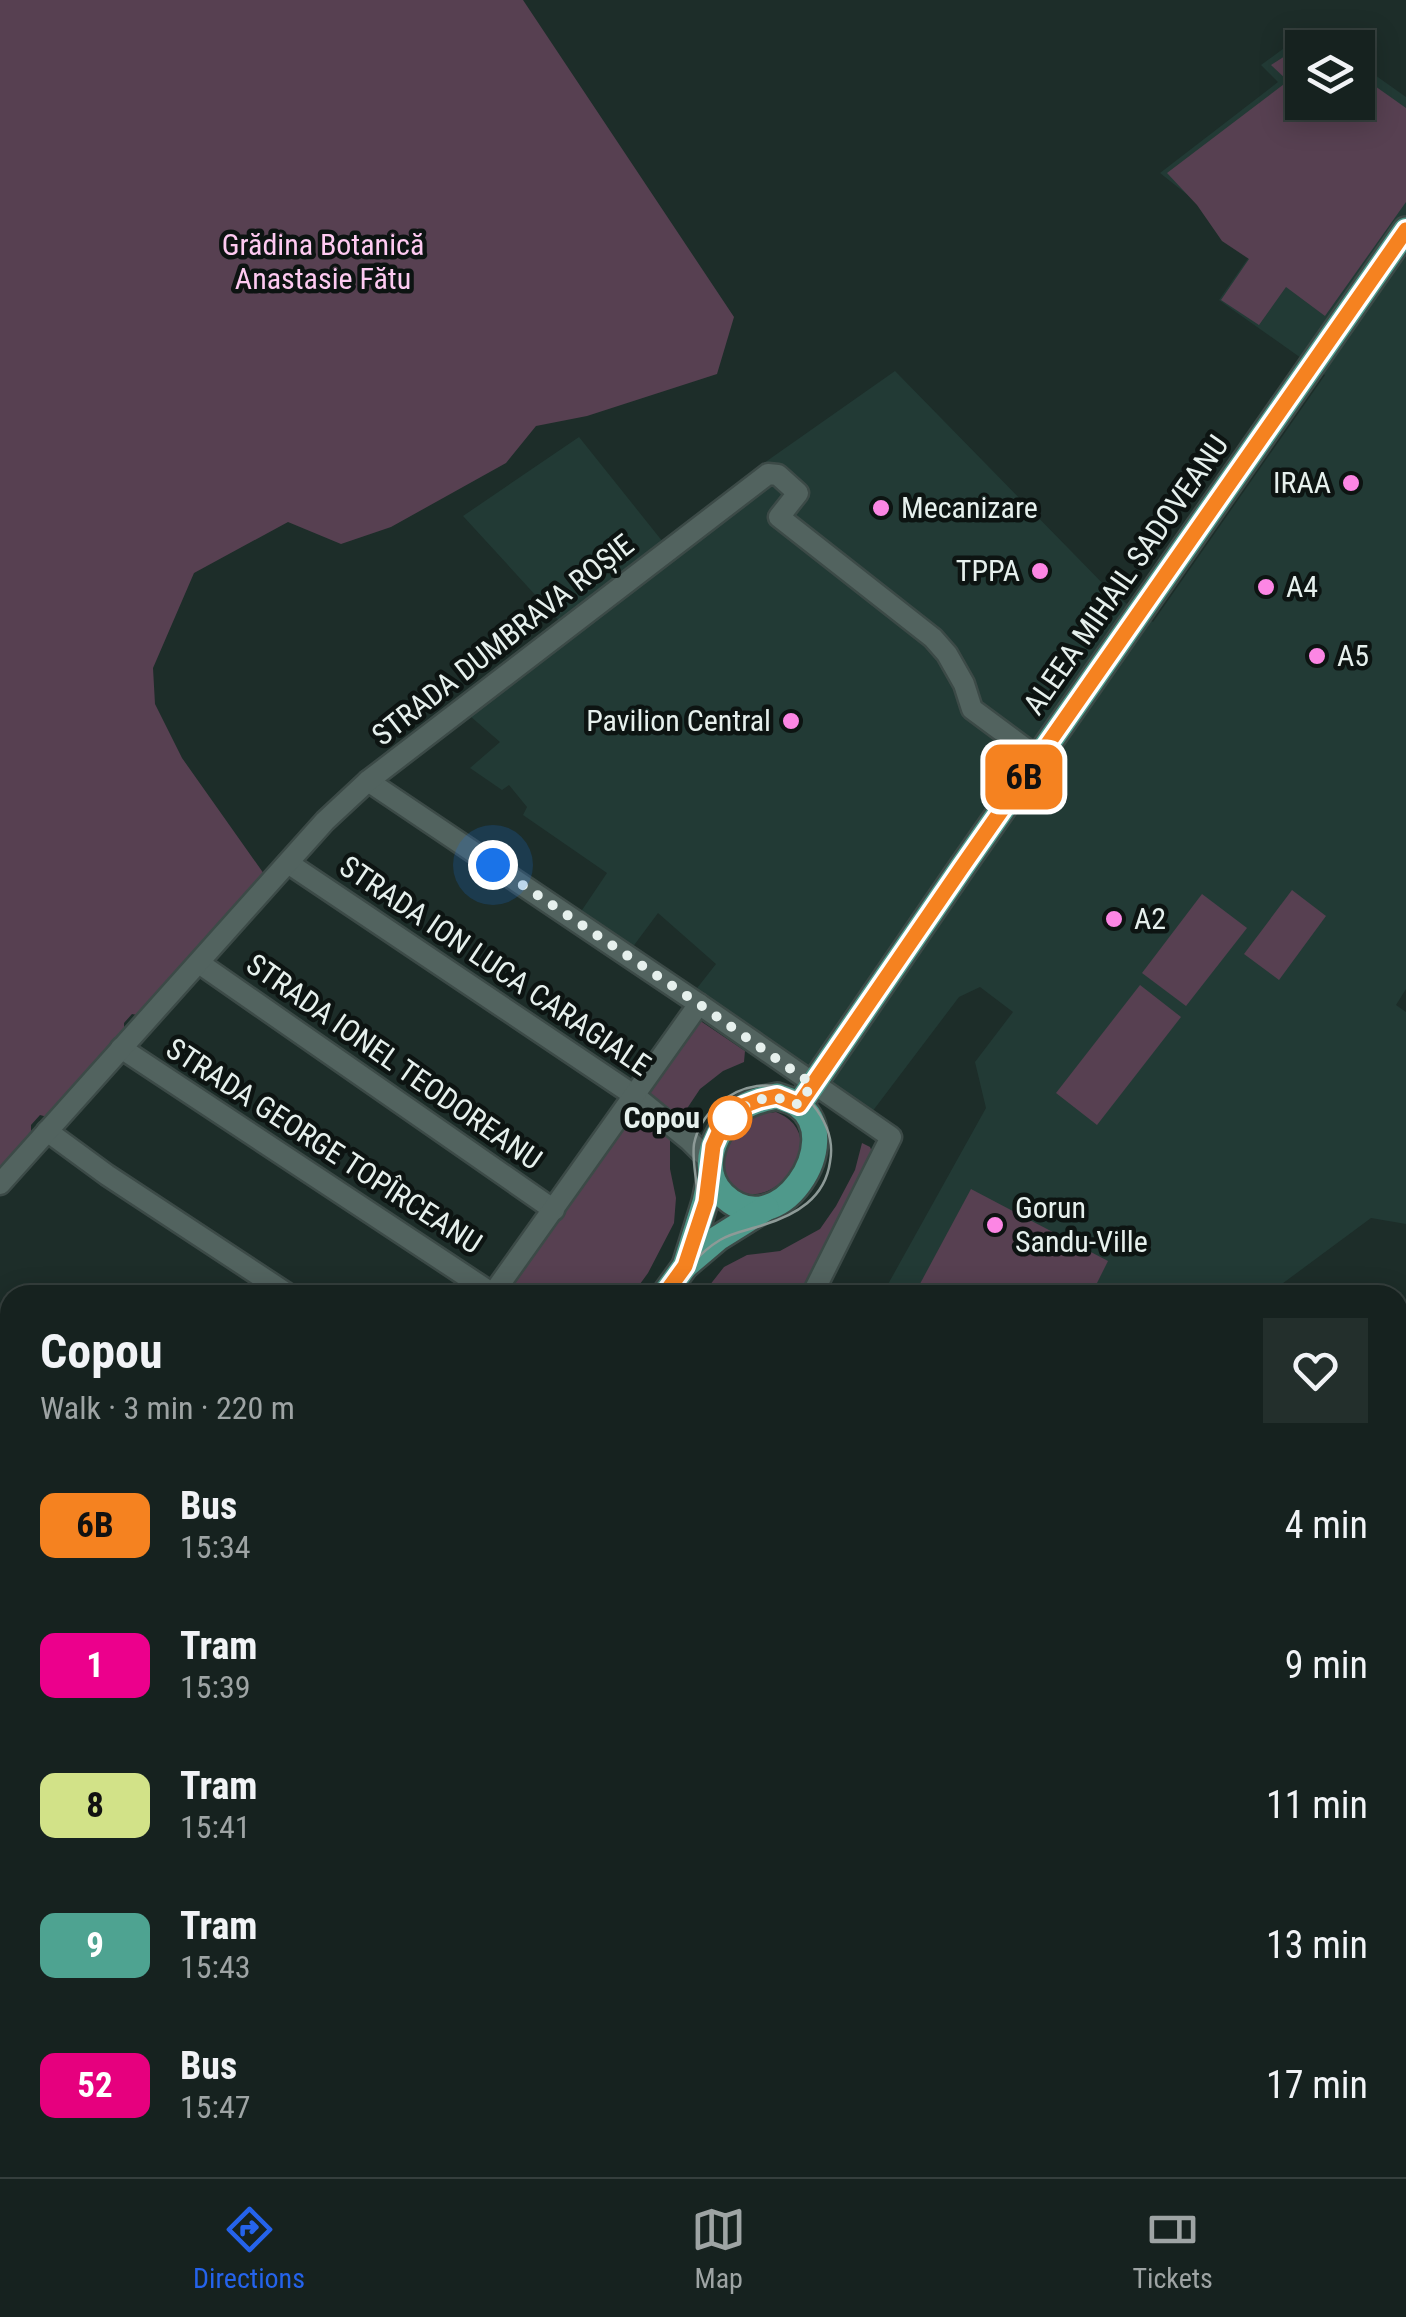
<!DOCTYPE html>
<html lang="en">
<head>
<meta charset="utf-8">
<style>
  :root { --surface:#16221f; --page:#232f2c; --text:#f1f3f6; --muted:#9ea4a4; --line:#353f3d; --accent:#2563eb }
  body { margin:0; font-family:"Roboto Condensed",sans-serif; background:var(--page); color:var(--text); height:100vh; display:flex; flex-direction:column; font-size:38px; white-space:nowrap }
  * { box-sizing:border-box; margin:0 }
  p { font-size:32px; color:var(--muted) }
  .icon { flex:none; width:55px; height:55px; fill:none; stroke:currentColor; stroke-width:2; stroke-linecap:round; stroke-linejoin:round }
  .map { position:relative; flex:1; overflow:hidden }
  .panel { position:absolute; left:0px; top:1285px; width:1408px; height:892px; display:flex; flex-direction:column; background:var(--surface); border-radius:30px 30px 0 0; box-shadow:0 5px 25px #0003,0 0 0 2px var(--line) }
  .panel>* { flex:none }
  .badge { padding:0 20px; border-radius:15px; font-size:35px; line-height:65px }
  .fabs { position:absolute; left:1285px; top:30px; display:grid; gap:20px }
  .fabs a { display:grid; place-items:center; width:90px; height:90px; border-radius:0px; background:var(--surface); box-shadow:0 5px 25px #0003,0 0 0 2px var(--line); font-size:50px }
  .you { position:absolute; width:50px; height:50px; margin:-25px; border:8px solid #fff; border-radius:50%; background:#1a73e8; box-shadow:0 0 0 15px #1a73e833 }
  .map>.badge { position:absolute; translate:-50% -50%; box-shadow:0 0 0 5px #fff }
  .round { display:grid; place-items:center; flex:none; width:105px; height:105px; border-radius:0px; background:var(--page) }
  .headline { display:flex; align-items:center; justify-content:space-between; height:170px; padding:0 40px }
  h1 { font-size:48px; font-weight:700; line-height:75px }
  ul { padding:0; list-style:none }
  li { display:flex; align-items:center; gap:30px; height:140px; padding:0 40px }
  li div { flex:1 }
  li b { display:block; font-size:38px }
  li em { font-style:normal }
  li .badge { min-width:110px; font-weight:700; text-align:center }
  .menu { display:flex; justify-content:space-around; align-items:center; height:140px; border-top:2px solid var(--line); background:var(--surface); font-size:28px; color:var(--muted) }
  .menu a { display:grid; justify-items:center; gap:5px }
  .menu .current { color:var(--accent) }
  .map>svg:first-child { display:block }
</style>
</head>
<body>
<div class="map">
<svg width="1406" height="2177" viewBox="0 0 1406 2177">
  <rect width="100%" height="100%" fill="#1d2d29"/>
  <g fill="#223a35">
    <polygon points="1310,29 1336,47 1302,48 1302,102 1358,102 1358,63 1406,97 1406,989 1396,1005 1406,1012 1406,1224 1371,1218 1267,1295 882,1295 986,1108 975,1062 1013,1012 980,987 959,997 872,1112 694,992 716,964 658,913 632,948 580,913 607,873 523,815 527,807 509,785 502,790 470,768 500,742 470,716 572,635 463,516 579,437 675,557 771,483 764,463 895,371 1113,594 1153,622 1325,375 1219,300 1249,257 1199,204 1160,173 1278,82 1261,65"/>
    <polygon points="497,2168 619,2168 614,2177 494,2177"/>
  </g>
  <g fill="#574051">
    <polygon points="0,0 523,0 734,317 717,374 587,416 536,426 506,463 391,527 341,544 288,522 194,573 153,668 155,704 182,758 264,874 137,1015 132,1014 124,1023 124,1029 47,1117 40,1115 31,1125 31,1134 0,1168"/>
    <polygon points="1310,40 1320,47 1302,48 1302,102 1358,102 1358,74 1406,108 1406,202 1325,316 1286,287 1259,325 1221,300 1249,259 1222,241 1197,205 1167,173 1288,81 1271,65"/>
    <polygon points="1292,890 1326,916 1279,980 1244,954"/>
    <polygon points="1202,894 1247,928 1186,1006 1142,973"/>
    <polygon points="1140,985 1181,1017 1097,1125 1056,1093"/>
    <polygon points="693,1020 702,1022 745,1051 744,1062 723,1071 700,1089 670,1134 670,1169 676,1198 674,1223 648,1273 632,1295 507,1295"/>
    <path d="M 776,1112 C 838,1137 768,1222 732,1185 C 711,1165 737,1122 760,1114 C 765,1112 771,1113 776,1112 Z"/>
    <polygon points="862,1143 870,1147 875,1159 806,1295 702,1295 724,1267 747,1255 780,1251 820,1229 836,1206 855,1170"/>
    <polygon points="971,1189 1108,1261 1091,1295 914,1295"/>
    <polygon points="0,1468 10,1475 10,2168 21,2168 3,2176 0,2174"/>
    <polygon points="92,2168 224,2168 217,2177 90,2177 87,2173"/>
  </g>
  <g fill="none" stroke-linecap="round" stroke-linejoin="round">
    <defs>
      <g id="minor">
        <polyline points="368,781 699,1004 891,1137 812,1295"/>
        <polyline points="288,863 635,1096 689,1140 711,1162"/>
        <polyline points="199,963 554,1210"/>
        <polyline points="121,1048 493,1294"/>
        <polyline points="47,1131 107,1175 289,1295"/>
        <polyline points="0,1184 325,821 368,781 768,474 778,475 798,493 779,517 933,638 947,654 964,684 972,709 1038,758"/>
        <polyline points="492,1295 699,1004"/>
        <polyline points="1398,1585 1406,1577"/>
        <polyline points="1398,1764 1406,1773"/>
        <polyline points="1398,1886 1406,1875"/>
        <polyline points="1398,1995 1406,1984"/>
        <polyline points="469,2168 485,2177"/>
        <polyline points="1017,2168 1033,2177"/>
        <polyline points="1200,2168 1215,2177"/>
        <polyline points="234,2177 240,2168"/>
        <polyline points="401,2177 406,2168"/>
        <polyline points="501,2177 506,2168"/>
        <polyline points="829,2177 837,2168"/>
        <polyline points="1136,2177 1174,2168"/>
        <polyline points="1256,2177 1263,2168"/>
      </g>
      <g id="major">
        <path d="M 777,1096 C 784,1099 792,1100 798,1105 C 847,1139 778,1248 723,1195 C 697,1170 715,1127 741,1109 C 751,1101 764,1099 777,1096 Z"/>
        <polyline points="799,1105 962,867 1406,230"/>
        <polyline points="685,1266 718,1238 766,1208"/>
        <polyline points="664,1295 685,1266 705,1202 711,1174"/>
        <polyline points="49,2177 55,2168"/>
      </g>
    </defs>
    <use href="#minor" stroke="#3c4a47" stroke-width="25"/>
    <use href="#major" stroke="#3c4a47" stroke-width="30"/>
    <use href="#minor" stroke="#52635f" stroke-width="20"/>
    <use href="#major" stroke="#4f998b" stroke-width="25"/>
    <g stroke="#8d9a97" stroke-width="2.5">
      <path d="M 661,1295 C 675,1274 691,1253 695,1228 C 697,1216 697,1201 697,1190 C 696,1175 692,1159 694,1144 C 700,1114 728,1090 757,1086 C 777,1084 800,1090 813,1105 C 826,1121 834,1141 830,1162 C 825,1198 796,1215 763,1225 C 749,1230 733,1232 720,1240 C 698,1253 682,1275 668,1295"/>
      <polyline points="53,2177 59,2168"/>
    </g>
  </g>
  <g fill="none" stroke-linecap="round" stroke-linejoin="round">
    <defs>
      <polyline id="line" points="664,1295 685,1266 706,1202 713,1146 720,1130 743,1106 759,1100 777,1096 799,1105 962,867 1406,230"/>
    </defs>
    <use href="#line" stroke="#fff" stroke-width="22"/>
    <use href="#line" stroke="#f58220" stroke-width="15"/>
    <path stroke="#e6f0ed" stroke-width="10" stroke-dasharray="0 18" d="M 493,865 L 699,1004 L 812,1084 L 799,1105 C 771,1091 751,1099 730,1118"/>
  </g>
  <g fill="#fc86e4" stroke="#0d1412" stroke-width="4">
    <circle cx="1351" cy="483" r="10"/>
    <circle cx="881" cy="508" r="10"/>
    <circle cx="1040" cy="571" r="10"/>
    <circle cx="1266" cy="587" r="10"/>
    <circle cx="1317" cy="656" r="10"/>
    <circle cx="791" cy="721" r="10"/>
    <circle cx="1114" cy="919" r="10"/>
    <circle cx="995" cy="1225" r="10"/>
  </g>
  <circle fill="#fff" stroke="#f58220" stroke-width="5" cx="730" cy="1118" r="20"/>
  <g text-anchor="middle" stroke-width="9" stroke-linejoin="round" paint-order="stroke">
    <g font-size="30" fill="#fecaf1" stroke="#0d1412">
      <text x="323" y="255">Grădina Botanică<tspan x="323" dy="34">Anastasie Fătu</tspan></text>
    </g>
    <g font-size="30" fill="#e6f0ed" stroke="#0d1412" text-anchor="start">
      <text x="1331" y="493" text-anchor="end">IRAA</text>
      <text x="901" y="518">Mecanizare</text>
      <text x="1020" y="581" text-anchor="end">TPPA</text>
      <text x="1286" y="597">A4</text>
      <text x="1337" y="666">A5</text>
      <text x="771" y="731" text-anchor="end">Pavilion Central</text>
      <text x="1134" y="929">A2</text>
      <text x="1015" y="1218">Gorun<tspan x="1015" dy="34">Sandu-Ville</tspan></text>
    </g>
    <g font-size="30" fill="#e6f0ed" stroke="#0d1412">
      <text transform="translate(1126 575) rotate(-55)" y="10">ALEEA MIHAIL SADOVEANU</text>
      <text transform="translate(503 640) rotate(-38)" y="10">STRADA DUMBRAVA ROȘIE</text>
      <text transform="translate(495 966) rotate(34)" y="10">STRADA ION LUCA CARAGIALE</text>
      <text transform="translate(394 1062) rotate(35)" y="10">STRADA IONEL TEODOREANU</text>
      <text transform="translate(324 1146) rotate(33)" y="10">STRADA GEORGE TOPÎRCEANU</text>
    </g>
    <g font-size="30" font-weight="bold" fill="#e6f0ed" stroke="#0d1412" text-anchor="end">
      <text x="700" y="1128">Copou</text>
    </g>
  </g>
</svg>
<div class="fabs">
<a><svg class="icon" aria-label="layers" viewBox="0 0 24 24"><path d="M12 4l9 5-9 5-9-5zM3 14l9 5 9-5"/></svg></a>
</div>
<div class="you" style="left:493px;top:865px"></div>
<b class="badge" style="left:1024px;top:777px;background:#f58220;color:#111">6B</b>
<section class="panel">
<div class="headline"><div><h1>Copou</h1><p>Walk · 3 min · 220 m</p></div><a class="round"><svg class="icon" aria-label="heart" viewBox="0 0 24 24"><path d="M12 20l-8-8c-3-5 5-10 8-4 3-6 11-1 8 4z"/></svg></a></div>
<ul>
<li><span class="badge" style="background:#f58220;color:#111">6B</span><div><b>Bus</b><p>15:34</p></div><em>4 min</em></li>
<li><span class="badge" style="background:#ec008c;color:#fff">1</span><div><b>Tram</b><p>15:39</p></div><em>9 min</em></li>
<li><span class="badge" style="background:#d2e288;color:#111">8</span><div><b>Tram</b><p>15:41</p></div><em>11 min</em></li>
<li><span class="badge" style="background:#4ea391;color:#fff">9</span><div><b>Tram</b><p>15:43</p></div><em>13 min</em></li>
<li><span class="badge" style="background:#e6007e;color:#fff">52</span><div><b>Bus</b><p>15:47</p></div><em>17 min</em></li>
</ul>
</section>
</div>
<nav class="menu">
<a class="current"><svg class="icon" aria-label="directions" viewBox="0 0 24 24"><path d="M12 3l9 9-9 9-9-9zM9 14v-3h6M13 9l2 2-2 2"/></svg>Directions</a>
<a><svg class="icon" aria-label="map" viewBox="0 0 24 24"><path d="M3 6l6-2 6 2 6-2v14l-6 2-6-2-6 2zM9 4v14M15 6v14"/></svg>Map</a>
<a><svg class="icon" aria-label="tickets" viewBox="0 0 24 24"><path d="M3 7h18v10H3zM15 7v10"/></svg>Tickets</a>
</nav>
</body>
</html>
